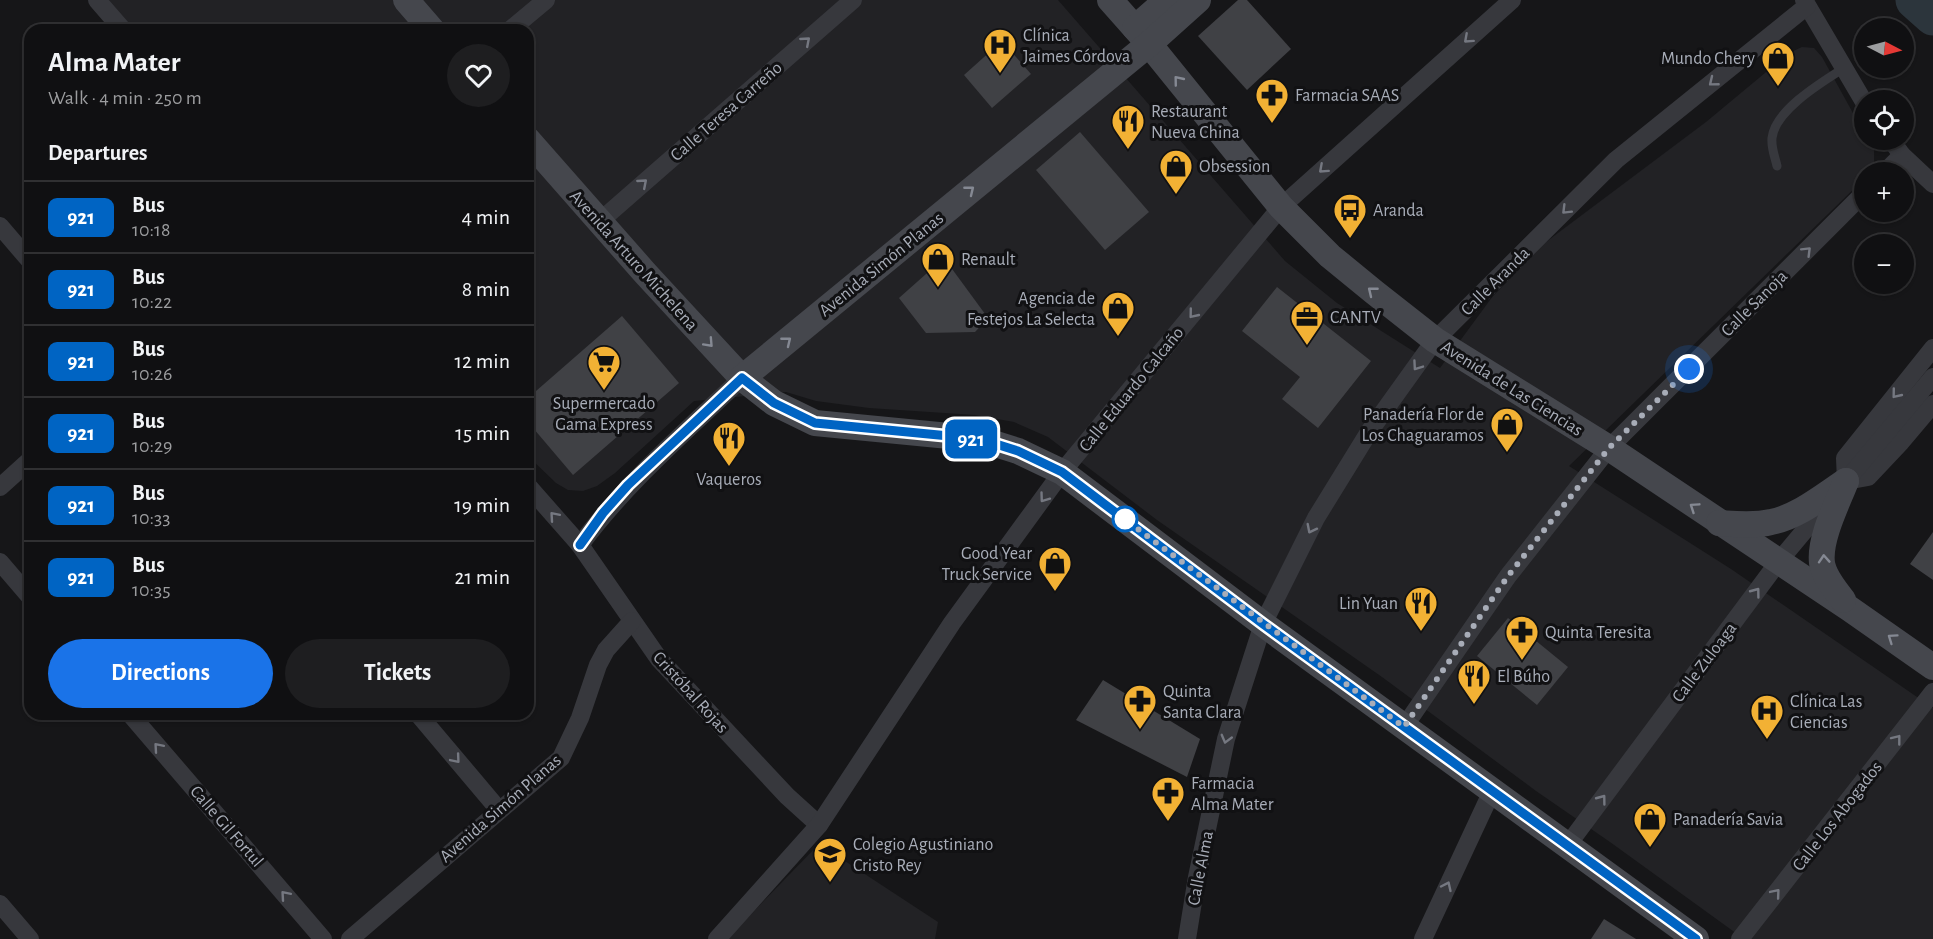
<!DOCTYPE html>
<html lang="en">
<head>
<meta charset="utf-8">
<style>
  :root { --surface:#101012; --page:#1e1e20; --text:#f1f3f6; --muted:#9c9d9f; --line:#303032; --accent:#1a73e8 }
  body { margin:0; font-family:"Alegreya Sans",sans-serif; background:var(--page); color:var(--text); height:100vh; display:flex; flex-direction:column; font-size:22px; white-space:nowrap }
  * { box-sizing:border-box; margin:0 }
  p { font-size:20px; color:var(--muted) }
  .icon { flex:none; width:33px; height:33px; fill:none; stroke:currentColor; stroke-width:2; stroke-linecap:round; stroke-linejoin:round }
  .map { position:relative; flex:1; overflow:hidden }
  .panel { position:absolute; left:24px; top:24px; width:510px; height:696px; display:flex; flex-direction:column; background:var(--surface); border-radius:18px; box-shadow:0 2px 4px #0004,0 0 0 2px var(--line) }
  .panel>* { flex:none }
  .badge { padding:0 12px; border-radius:9px; font-size:21px; line-height:39px }
  .needle { width:39px; rotate:96deg }
  .controls { position:absolute; left:1854px; top:18px; display:grid; gap:12px }
  .controls a { display:grid; place-items:center; width:60px; height:60px; border-radius:50%; background:var(--surface); box-shadow:0 2px 4px #0004,0 0 0 2px var(--line); font-size:30px }
  .you { position:absolute; width:30px; height:30px; margin:-15px; border:4px solid #fff; border-radius:50%; background:#1a73e8; box-shadow:0 0 0 9px #1a73e833 }
  .map>.badge { position:absolute; translate:-50% -50%; box-shadow:0 0 0 3px #fff }
  h2 { padding:0 24px; font-size:22px; line-height:54px }
  .round { display:grid; place-items:center; flex:none; width:63px; height:63px; border-radius:32px; background:var(--page) }
  .summary { display:flex; align-items:center; justify-content:space-between; height:102px; padding:0 24px }
  h1 { font-size:28px; font-weight:700; line-height:45px }
  .button { display:flex; gap:12px; margin-top:auto; padding:12px 24px }
  .button a { flex:1; height:69px; border-radius:36px; background:var(--accent); color:#fff; font-size:24px; font-weight:700; line-height:69px; text-align:center }
  .button a+a { background:var(--page); color:var(--text) }
  ul { padding:0; list-style:none }
  li { display:flex; align-items:center; gap:18px; height:72px; padding:0 24px; border-top:2px solid var(--line) }
  li div { flex:1 }
  li b { display:block; font-size:22px }
  li em { font-style:normal }
  li .badge { min-width:66px; font-weight:700; text-align:center }
  .map>svg:first-child { display:block }
</style>
</head>
<body>
<div class="map">
<svg width="1933" height="939" viewBox="0 0 1933 939">
  <rect width="100%" height="100%" fill="#161618"/>
  <g fill="#222225">
    <polygon points="103,0 1058,0 1285,261 1337,303 1440,368 1493,296 1542,245 1706,122 1789,53 1802,47 1814,48 1822,57 1864,133 1864,140 1868,140 1874,150 1874,162 1870,172 1864,172 1864,179 1569,466 1731,569 1933,708 1933,939 1744,939 1610,842 1536,791 1382,677 1157,520 1048,437 1014,422 975,415 869,408 816,401 786,392 694,401 615,473 597,486 583,491 568,490 556,483 528,456 528,30 127,30"/>
    <polygon points="819,844 938,922 935,939 727,939"/>
  </g>
  <g fill="none" stroke-linecap="round" stroke-linejoin="round">
    <polyline stroke="#2c353c" stroke-width="39" points="1915,0 1933,16"/>
  </g>
  <g fill="#404145">
    <polygon points="1238,0 1247,0 1291,49 1247,90 1198,36"/>
    <polygon points="1002,41 1031,74 992,108 964,75"/>
    <polygon points="1080,132 1149,212 1105,250 1036,170"/>
    <polygon points="944,258 988,318 975,332 926,333 899,298"/>
    <polygon points="1277,287 1371,361 1318,428 1282,399 1300,377 1242,331"/>
    <polygon points="622,316 679,383 573,475 528,422 528,398"/>
    <polygon points="1933,532 1933,580 1910,564"/>
    <polygon points="1508,618 1568,667 1537,705 1477,656"/>
    <polygon points="1103,680 1200,739 1187,777 1076,720"/>
    <polygon points="1604,919 1636,939 1591,939"/>
  </g>
  <g fill="none" stroke-linecap="round" stroke-linejoin="round">
    <path stroke="#37383d" stroke-width="9" d="M 1777,166 C 1775,157 1771,148 1772,138 C 1775,110 1822,82 1844,68"/>
    <g stroke="#37383d" stroke-width="18">
      <polyline points="97,0 123,30"/>
      <polyline points="1804,0 1864,102"/>
      <polyline points="510,30 546,0"/>
      <polyline points="1891,140 1902,155 1933,184"/>
      <polyline points="1885,172 1902,155"/>
      <polyline points="599,222 853,0"/>
      <polyline points="0,226 30,261"/>
      <polyline points="1846,481 1845,458 1933,348"/>
      <polyline points="1846,481 1868,477 1901,442 1933,404"/>
      <polyline points="528,486 580,545 659,659 787,796 819,825"/>
      <polyline points="0,487 30,460"/>
      <path d="M 580,545 C 627,482 685,432 742,378"/>
      <polyline points="0,562 30,597"/>
      <polyline points="130,714 323,939"/>
      <polyline points="418,714 499,810"/>
      <polyline points="1404,727 1508,576 1609,448 1864,193"/>
      <polyline points="1567,846 1779,561 1933,377"/>
      <polyline points="0,904 30,939"/>
      <polyline points="350,939 561,758 580,718 598,665 606,650 632,621"/>
      <polyline points="717,939 819,825 952,623 1062,472 1281,207 1512,0"/>
      <polyline points="1187,939 1197,877 1226,739 1263,624 1316,518 1369,432 1435,340 1616,160 1807,6"/>
      <polyline points="1423,939 1492,791"/>
      <polyline points="1740,939 1933,692"/>
    </g>
    <g stroke="#45474d" stroke-width="26">
      <polyline points="406,0 432,30"/>
      <polyline points="1110,0 1149,44 1281,207 1330,256 1374,292 1435,340 1609,448 1850,609 1933,667"/>
      <polyline points="1135,28 1167,0"/>
      <polyline points="528,140 645,273 742,378 774,403 815,423 980,439 1018,451 1062,472 1263,624 1696,939"/>
      <polyline points="742,378 1149,44 1198,0"/>
      <path d="M 1719,523 C 1736,524 1754,526 1771,522 C 1798,517 1823,496 1846,481"/>
      <path d="M 1843,600 C 1835,589 1824,577 1822,563 C 1819,539 1837,504 1846,481"/>
    </g>
  </g>
  <defs><path id="oneway-chevron" d="M-2-3.5L2.5 0L-2 3.5" fill="none" stroke-width="1.6" stroke-linecap="round" stroke-linejoin="round" transform="scale(1.5)"/></defs>
  <g stroke="#757881">
    <use href="#oneway-chevron" transform="translate(1468 39) rotate(138)"/>
    <use href="#oneway-chevron" transform="translate(806 41) rotate(-41)"/>
    <use href="#oneway-chevron" transform="translate(1713 82) rotate(141)"/>
    <use href="#oneway-chevron" transform="translate(1323 169) rotate(138)"/>
    <use href="#oneway-chevron" transform="translate(643 183) rotate(-41)"/>
    <use href="#oneway-chevron" transform="translate(1566 210) rotate(135)"/>
    <use href="#oneway-chevron" transform="translate(1807 251) rotate(-45)"/>
    <use href="#oneway-chevron" transform="translate(1193 314) rotate(129)"/>
    <use href="#oneway-chevron" transform="translate(1417 366) rotate(125)"/>
    <use href="#oneway-chevron" transform="translate(1896 394) rotate(129)"/>
    <use href="#oneway-chevron" transform="translate(1044 498) rotate(126)"/>
    <use href="#oneway-chevron" transform="translate(554 516) rotate(-131)"/>
    <use href="#oneway-chevron" transform="translate(1311 529) rotate(117)"/>
    <use href="#oneway-chevron" transform="translate(1756 592) rotate(-53)"/>
    <use href="#oneway-chevron" transform="translate(1226 739) rotate(105)"/>
    <use href="#oneway-chevron" transform="translate(1897 739) rotate(-52)"/>
    <use href="#oneway-chevron" transform="translate(158 747) rotate(-131)"/>
    <use href="#oneway-chevron" transform="translate(456 759) rotate(50)"/>
    <use href="#oneway-chevron" transform="translate(1602 799) rotate(-53)"/>
    <use href="#oneway-chevron" transform="translate(1447 886) rotate(-65)"/>
    <use href="#oneway-chevron" transform="translate(1776 893) rotate(-50)"/>
    <use href="#oneway-chevron" transform="translate(285 895) rotate(-131)"/>
  </g>
  <g stroke="#858993">
    <use href="#oneway-chevron" transform="translate(1178 80) rotate(-129)"/>
    <use href="#oneway-chevron" transform="translate(970 190) rotate(-39)"/>
    <use href="#oneway-chevron" transform="translate(1372 291) rotate(-141)"/>
    <use href="#oneway-chevron" transform="translate(787 341) rotate(-39)"/>
    <use href="#oneway-chevron" transform="translate(709 343) rotate(47)"/>
    <use href="#oneway-chevron" transform="translate(1694 507) rotate(-146)"/>
    <use href="#oneway-chevron" transform="translate(1824 559) rotate(-94)"/>
    <use href="#oneway-chevron" transform="translate(1892 638) rotate(-145)"/>
  </g>
  <g fill="none" stroke-linecap="round" stroke-linejoin="round">
    <defs>
      <polyline id="line" points="580,545 603,513 628,485 742,378 774,403 815,423 980,439 1018,451 1062,472 1263,624 1696,939"/>
    </defs>
    <use href="#line" stroke="#fff" stroke-width="14"/>
    <use href="#line" stroke="#0064c3" stroke-width="9"/>
    <polyline stroke="#a8adb8" stroke-width="6" stroke-dasharray="0 10.8" points="1125,519 1123,518 1404,727 1508,576 1609,448 1689,369"/>
  </g>
  <defs>
    <symbol id="hospital-pin" viewBox="-11 -11 22 30"><path d="M0 17L-7.5 6A9.5 9.5 0 1 1 7.5 6Z" fill="#f2b134" stroke="#111113"/><path d="M-5-5h3v3.5h4V-5h3V5h-3V1.5h-4V5h-3Z" fill="#111"/></symbol>
    <symbol id="shop-pin" viewBox="-11 -11 22 30"><path d="M0 17L-7.5 6A9.5 9.5 0 1 1 7.5 6Z" fill="#f2b134" stroke="#111113"/><path d="M-5-2.5h2.3a2.7 3.5 0 0 1 5.4 0H5L5.5 6h-11ZM-1.5-2.5h3a1.5 2.3 0 0 0-3 0Z" fill="#111"/></symbol>
    <symbol id="pharmacy-pin" viewBox="-11 -11 22 30"><path d="M0 17L-7.5 6A9.5 9.5 0 1 1 7.5 6Z" fill="#f2b134" stroke="#111113"/><path d="M-2-6h4v4h4v4h-4v4h-4v-4h-4v-4h4Z" fill="#111"/></symbol>
    <symbol id="restaurant-pin" viewBox="-11 -11 22 30"><path d="M0 17L-7.5 6A9.5 9.5 0 1 1 7.5 6Z" fill="#f2b134" stroke="#111113"/><path d="M-5-6h1v4h1v-4h1v4h1v-4h1v5L-1.5 .5V6h-2V.5L-5-1ZM5-6V6H3V1.5H1.5Q1.5-4 5-6Z" fill="#111"/></symbol>
    <symbol id="bus-pin" viewBox="-11 -11 22 30"><path d="M0 17L-7.5 6A9.5 9.5 0 1 1 7.5 6Z" fill="#f2b134" stroke="#111113"/><path d="M-5-6H5V4H4V6H2V4H-2V6H-4V4H-5ZM-3.5-4V0h7V-4ZM-3.5 1.2v1.5H-2V1.2ZM2 1.2v1.5H3.5V1.2Z" fill="#111"/></symbol>
    <symbol id="office-pin" viewBox="-11 -11 22 30"><path d="M0 17L-7.5 6A9.5 9.5 0 1 1 7.5 6Z" fill="#f2b134" stroke="#111113"/><path d="M-6-3h4V-5.5h4V-3h4V5H-6ZM-1-4.5V-3h2v-1.5ZM-6 0V1H6V0Z" fill="#111"/></symbol>
    <symbol id="supermarket-pin" viewBox="-11 -11 22 30"><path d="M0 17L-7.5 6A9.5 9.5 0 1 1 7.5 6Z" fill="#f2b134" stroke="#111113"/><path d="M-6-5.5h2.5l.6 2H6L4.5 2H-2.5L-4.4-4H-6ZM-1.5 3.2a1.3 1.3 0 1 0 .1 0ZM3 3.2a1.3 1.3 0 1 0 .1 0Z" fill="#111"/></symbol>
    <symbol id="school-pin" viewBox="-11 -11 22 30"><path d="M0 17L-7.5 6A9.5 9.5 0 1 1 7.5 6Z" fill="#f2b134" stroke="#111113"/><path d="M0-5L7-2L0 1L-7-2ZM-4 1L0 2.5L4 1V4Q0 6-4 4Z" fill="#111"/></symbol>
  </defs>
  <g fill-rule="evenodd">
    <use href="#hospital-pin" x="981" y="26" width="38" height="52"/>
    <use href="#shop-pin" x="1759" y="39" width="38" height="52"/>
    <use href="#pharmacy-pin" x="1253" y="76" width="38" height="52"/>
    <use href="#restaurant-pin" x="1109" y="102" width="38" height="52"/>
    <use href="#shop-pin" x="1157" y="147" width="38" height="52"/>
    <use href="#bus-pin" x="1331" y="191" width="38" height="52"/>
    <use href="#shop-pin" x="919" y="240" width="38" height="52"/>
    <use href="#shop-pin" x="1099" y="289" width="38" height="52"/>
    <use href="#office-pin" x="1288" y="298" width="38" height="52"/>
    <use href="#supermarket-pin" x="585" y="343" width="38" height="52"/>
    <use href="#shop-pin" x="1488" y="405" width="38" height="52"/>
    <use href="#restaurant-pin" x="710" y="419" width="38" height="52"/>
    <use href="#shop-pin" x="1036" y="544" width="38" height="52"/>
    <use href="#restaurant-pin" x="1402" y="584" width="38" height="52"/>
    <use href="#pharmacy-pin" x="1503" y="613" width="38" height="52"/>
    <use href="#restaurant-pin" x="1455" y="657" width="38" height="52"/>
    <use href="#pharmacy-pin" x="1121" y="682" width="38" height="52"/>
    <use href="#hospital-pin" x="1748" y="692" width="38" height="52"/>
    <use href="#pharmacy-pin" x="1149" y="774" width="38" height="52"/>
    <use href="#shop-pin" x="1631" y="800" width="38" height="52"/>
    <use href="#school-pin" x="811" y="835" width="38" height="52"/>
  </g>
  <circle fill="#fff" stroke="#0064c3" stroke-width="3" cx="1125" cy="519" r="12"/>
  <g text-anchor="middle" stroke-width="6" stroke-linejoin="round" paint-order="stroke">
    <g font-size="18" fill="#a8adb8" stroke="#111113" text-anchor="start">
      <text x="1023" y="41">Clínica<tspan x="1023" dy="21">Jaimes Córdova</tspan></text>
      <text x="1755" y="64" text-anchor="end">Mundo Chery</text>
      <text x="1295" y="101">Farmacia SAAS</text>
      <text x="1151" y="117">Restaurant<tspan x="1151" dy="21">Nueva China</tspan></text>
      <text x="1199" y="172">Obsession</text>
      <text x="1373" y="216">Aranda</text>
      <text x="961" y="265">Renault</text>
      <text x="1095" y="304" text-anchor="end">Agencia de<tspan x="1095" dy="21">Festejos La Selecta</tspan></text>
      <text x="1330" y="323">CANTV</text>
      <text x="604" y="409" text-anchor="middle">Supermercado<tspan x="604" dy="21">Gama Express</tspan></text>
      <text x="1484" y="420" text-anchor="end">Panadería Flor de<tspan x="1484" dy="21">Los Chaguaramos</tspan></text>
      <text x="729" y="485" text-anchor="middle">Vaqueros</text>
      <text x="1032" y="559" text-anchor="end">Good Year<tspan x="1032" dy="21">Truck Service</tspan></text>
      <text x="1398" y="609" text-anchor="end">Lin Yuan</text>
      <text x="1545" y="638">Quinta Teresita</text>
      <text x="1497" y="682">El Búho</text>
      <text x="1163" y="697">Quinta<tspan x="1163" dy="21">Santa Clara</tspan></text>
      <text x="1790" y="707">Clínica Las<tspan x="1790" dy="21">Ciencias</tspan></text>
      <text x="1191" y="789">Farmacia<tspan x="1191" dy="21">Alma Mater</tspan></text>
      <text x="1673" y="825">Panadería Savia</text>
      <text x="853" y="850">Colegio Agustiniano<tspan x="853" dy="21">Cristo Rey</tspan></text>
    </g>
    <g font-size="18" fill="#a8adb8" stroke="#111113">
      <text transform="translate(726 111) rotate(-41)" y="6">Calle Teresa Carreño</text>
      <text transform="translate(634 260) rotate(48)" y="6">Avenida Arturo Michelena</text>
      <text transform="translate(881 264) rotate(-39)" y="6">Avenida Simón Planas</text>
      <text transform="translate(1495 281) rotate(-45)" y="6">Calle Aranda</text>
      <text transform="translate(1754 303) rotate(-45)" y="6">Calle Sanoja</text>
      <text transform="translate(1512 388) rotate(32)" y="6">Avenida de Las Ciencias</text>
      <text transform="translate(1131 389) rotate(-51)" y="6">Calle Eduardo Calcaño</text>
      <text transform="translate(1704 662) rotate(-53)" y="6">Calle Zuloaga</text>
      <text transform="translate(691 692) rotate(48)" y="6">Cristóbal Rojas</text>
      <text transform="translate(500 808) rotate(-41)" y="6">Avenida Simón Planas</text>
      <text transform="translate(1837 816) rotate(-52)" y="6">Calle Los Abogados</text>
      <text transform="translate(227 826) rotate(49)" y="6">Calle Gil Fortul</text>
      <text transform="translate(1200 868) rotate(-79)" y="6">Calle Alma</text>
    </g>
  </g>
</svg>
<div class="controls">
<a><svg class="needle" viewBox="-14 -14 28 28"><path d="M0-13l5 13h-10z" fill="#e53935"/><path d="M0 13l5-13h-10z" fill="#9c9d9f"/></svg></a>
<a><svg class="icon" aria-label="locate" viewBox="0 0 24 24"><circle cx="12" cy="12" r="6"/><path d="M12 2v4M12 18v4M2 12h4M18 12h4"/></svg></a>
<a>+</a>
<a>−</a>
</div>
<div class="you" style="left:1689px;top:369px"></div>
<b class="badge" style="left:971px;top:439px;background:#0064c3;color:#fff">921</b>
<section class="panel">
<div class="summary"><div><h1>Alma Mater</h1><p>Walk · 4 min · 250 m</p></div><a class="round"><svg class="icon" aria-label="heart" viewBox="0 0 24 24"><path d="M12 20l-8-8c-3-5 5-10 8-4 3-6 11-1 8 4z"/></svg></a></div>
<h2>Departures</h2>
<ul>
<li><span class="badge" style="background:#0064c3;color:#fff">921</span><div><b>Bus</b><p>10:18</p></div><em>4 min</em></li>
<li><span class="badge" style="background:#0064c3;color:#fff">921</span><div><b>Bus</b><p>10:22</p></div><em>8 min</em></li>
<li><span class="badge" style="background:#0064c3;color:#fff">921</span><div><b>Bus</b><p>10:26</p></div><em>12 min</em></li>
<li><span class="badge" style="background:#0064c3;color:#fff">921</span><div><b>Bus</b><p>10:29</p></div><em>15 min</em></li>
<li><span class="badge" style="background:#0064c3;color:#fff">921</span><div><b>Bus</b><p>10:33</p></div><em>19 min</em></li>
<li><span class="badge" style="background:#0064c3;color:#fff">921</span><div><b>Bus</b><p>10:35</p></div><em>21 min</em></li>
</ul>
<div class="button"><a>Directions</a><a>Tickets</a></div>
</section>
</div>
</body>
</html>
